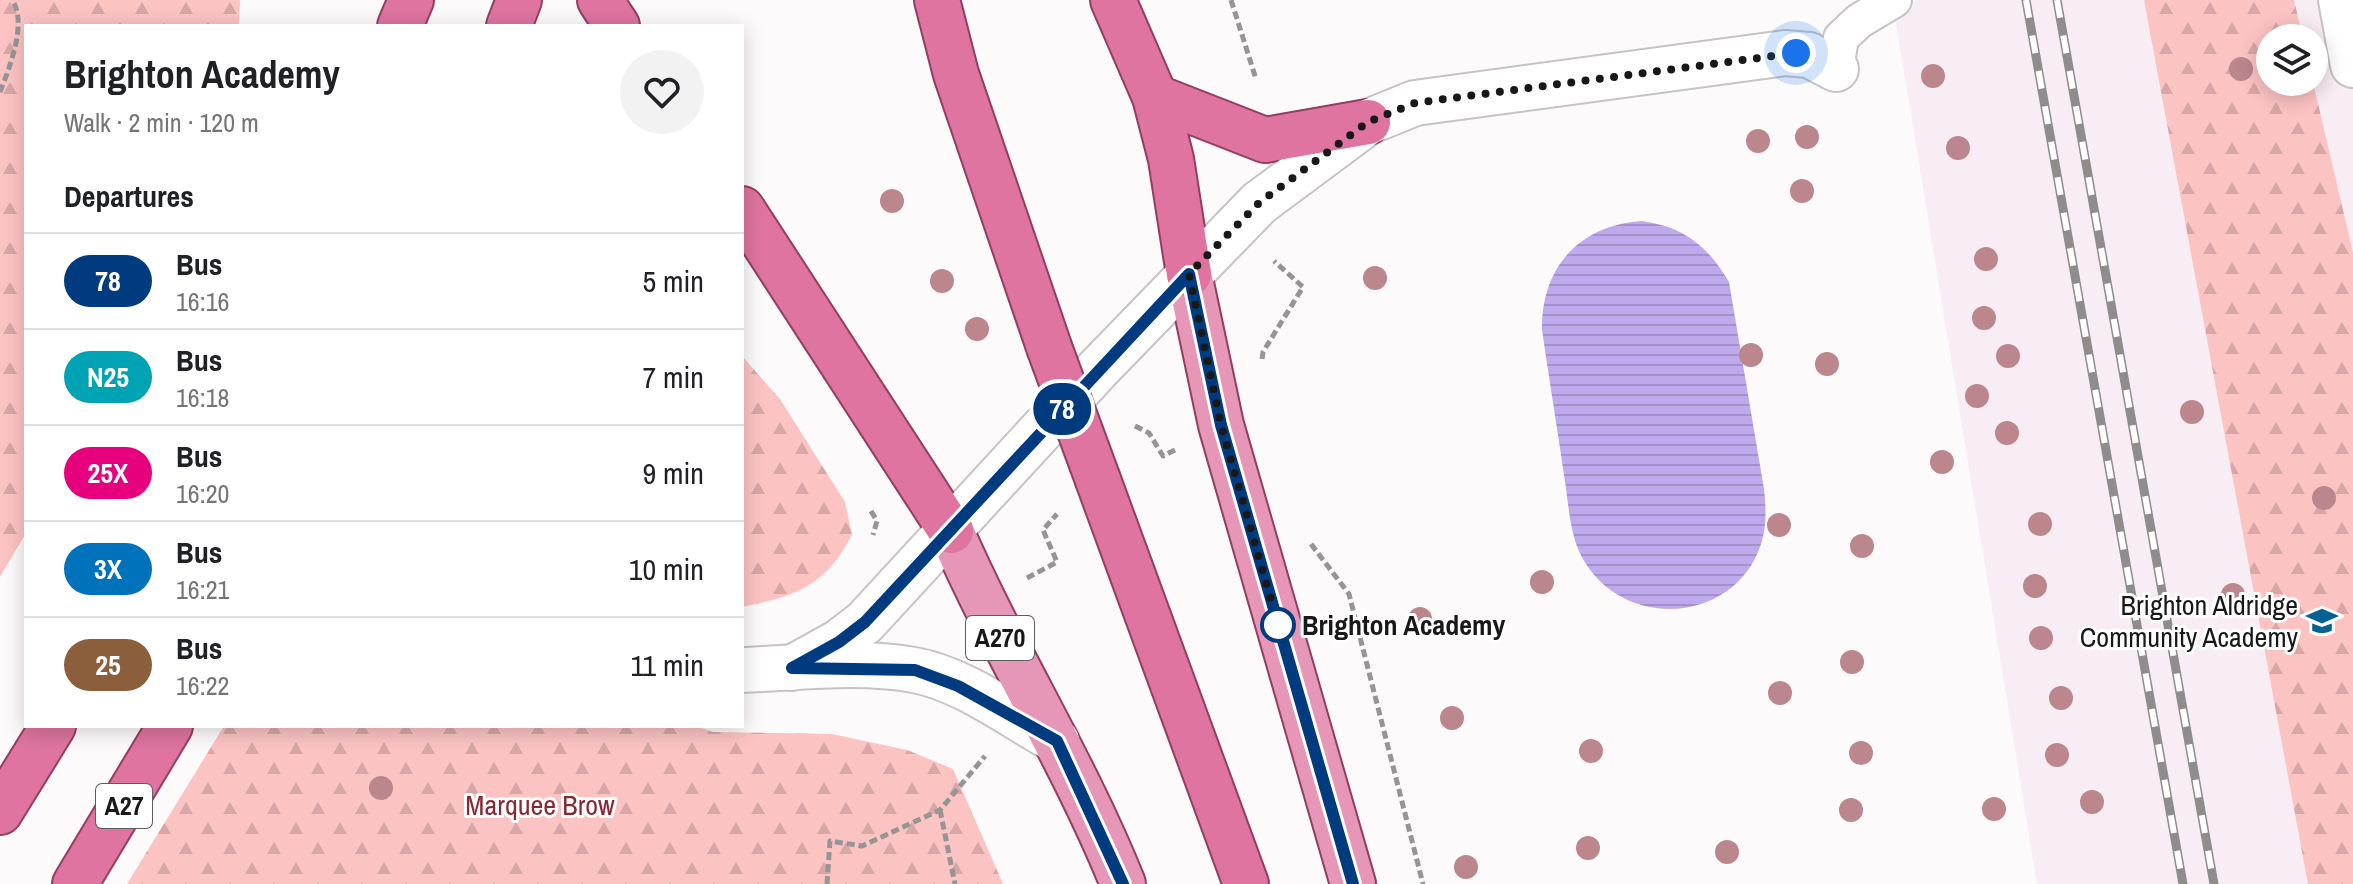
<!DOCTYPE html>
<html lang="en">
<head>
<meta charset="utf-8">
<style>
  :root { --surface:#fff; --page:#f2f2f2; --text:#202124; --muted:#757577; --line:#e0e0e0 }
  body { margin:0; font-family:"Archivo Narrow",sans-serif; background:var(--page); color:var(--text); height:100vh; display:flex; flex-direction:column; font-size:30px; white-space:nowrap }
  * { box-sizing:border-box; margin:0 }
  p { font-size:26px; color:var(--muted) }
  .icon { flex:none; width:44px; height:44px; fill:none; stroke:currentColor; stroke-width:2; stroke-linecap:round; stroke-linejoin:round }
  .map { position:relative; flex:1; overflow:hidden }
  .details { position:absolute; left:24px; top:24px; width:720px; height:704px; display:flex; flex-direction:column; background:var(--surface); border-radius:0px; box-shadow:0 4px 20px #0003 }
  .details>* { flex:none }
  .badge { padding:0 16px; border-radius:26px; font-size:28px; line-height:52px }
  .buttons { position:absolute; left:2256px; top:24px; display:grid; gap:16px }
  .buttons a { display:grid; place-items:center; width:72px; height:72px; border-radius:50%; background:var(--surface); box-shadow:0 4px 20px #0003; font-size:40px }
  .you { position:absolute; width:40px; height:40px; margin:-20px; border:6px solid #fff; border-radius:50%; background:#1a73e8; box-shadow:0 0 0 12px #1a73e833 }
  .map>.badge { position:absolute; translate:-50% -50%; box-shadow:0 0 0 4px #fff }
  h2 { padding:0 40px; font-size:30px; line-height:72px }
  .round { display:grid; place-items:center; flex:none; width:84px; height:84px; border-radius:42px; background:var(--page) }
  .head { display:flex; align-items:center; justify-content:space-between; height:136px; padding:0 40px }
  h1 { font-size:38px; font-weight:700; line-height:60px }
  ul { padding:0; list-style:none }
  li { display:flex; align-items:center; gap:24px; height:96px; padding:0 40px; border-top:2px solid var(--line) }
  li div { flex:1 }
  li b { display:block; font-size:30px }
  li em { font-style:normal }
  li .badge { min-width:88px; font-weight:700; text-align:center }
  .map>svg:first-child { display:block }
</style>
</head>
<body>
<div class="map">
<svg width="2353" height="884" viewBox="0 0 2353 884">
  <defs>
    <pattern id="forest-firs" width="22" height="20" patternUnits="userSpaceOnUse" patternTransform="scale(2)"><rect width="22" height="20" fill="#fcc3c3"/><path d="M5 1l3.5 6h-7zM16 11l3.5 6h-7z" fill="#d7a7a7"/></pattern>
    <pattern id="water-rules" width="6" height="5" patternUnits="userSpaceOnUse" patternTransform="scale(2)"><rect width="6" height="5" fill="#bfa9ed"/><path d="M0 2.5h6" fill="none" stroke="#a491ca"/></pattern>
  </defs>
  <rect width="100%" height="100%" fill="#fdfafc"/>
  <path fill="#f8edf4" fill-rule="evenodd" d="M 1919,0 L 2353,0 L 2353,884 L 2037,884 L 1893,5 ZM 2270,38 L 2314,38 L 2314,82 L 2270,82 Z"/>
  <g fill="url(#forest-firs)">
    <polygon points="0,0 240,0 239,26 26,26 26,533 0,577"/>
    <polygon points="2144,0 2294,0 2303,38 2270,38 2270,82 2313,82 2353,253 2353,884 2308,884"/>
    <path d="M 742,356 L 780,399 L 845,502 L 852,535 C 825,586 797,596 742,607 Z"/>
    <polygon points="224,726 696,726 713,732 832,734 907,750 953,769 1003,884 127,884"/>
  </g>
  <path fill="url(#water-rules)" d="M 1642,221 C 1684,227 1708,246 1729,282 L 1764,489 C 1766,507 1767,526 1761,544 C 1736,622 1629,631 1586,564 C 1569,539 1569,504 1564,475 C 1557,427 1549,378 1542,330 C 1541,267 1580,225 1642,221 Z"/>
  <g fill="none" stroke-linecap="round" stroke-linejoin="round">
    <defs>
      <polyline id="service" points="1836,69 1841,38 1859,21 1894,0"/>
      <g id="minor">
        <polyline points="2341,0 2353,65"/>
        <polyline points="792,668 839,642 865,622 1097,370 1259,203 1368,122 1415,103 1785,53 1809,55 1836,69"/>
        <path d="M 742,670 C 798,668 859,660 914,670 C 964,679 1013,717 1057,741"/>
      </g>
      <g id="primary">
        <polyline points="1189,274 1221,425 1353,884"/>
        <path d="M 951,531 C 1003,651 1074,762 1123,884"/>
      </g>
      <g id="trunk">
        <polyline points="600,0 617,26"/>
        <polyline points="937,0 956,74 1049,347"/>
        <polyline points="1113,0 1155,97 1171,159 1189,274"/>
        <polyline points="400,26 411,0"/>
        <polyline points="509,26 519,0"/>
        <polyline points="1155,97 1265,140 1368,122"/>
        <polyline points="742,209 951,531"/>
        <polyline points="1098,480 1246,884"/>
        <polyline points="0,812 53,726"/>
        <polyline points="75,884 170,726"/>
      </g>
    </defs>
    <use href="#service" stroke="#c7c3c5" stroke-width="38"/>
    <use href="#minor" stroke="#c7c3c5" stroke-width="48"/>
    <use href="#primary" stroke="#933e60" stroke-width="48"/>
    <use href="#trunk" stroke="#933e60" stroke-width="48"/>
    <g stroke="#969495" stroke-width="5" stroke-dasharray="8 4" stroke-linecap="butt">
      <polyline points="1231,0 1256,79"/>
      <path d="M 0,92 C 9,69 28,22 12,0"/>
      <polyline points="1262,359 1263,352 1303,287 1274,261"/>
      <polyline points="1135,426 1149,433 1163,456 1175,450"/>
      <polyline points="871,511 877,521 873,535"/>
      <polyline points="1311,544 1349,594 1423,884"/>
      <polyline points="1027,578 1057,562 1043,530 1057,514"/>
      <polyline points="940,810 955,884"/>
      <polyline points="827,884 830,841 862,846 940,810 985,756"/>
    </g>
    <use href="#service" stroke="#fff" stroke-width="34"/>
    <use href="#minor" stroke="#fff" stroke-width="44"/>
    <use href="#primary" stroke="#e697b7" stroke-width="44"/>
    <use href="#trunk" stroke="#de749f" stroke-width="44"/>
    <defs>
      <g id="rail">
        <polyline points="2026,0 2183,884"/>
        <polyline points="2057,0 2214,884"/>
      </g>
    </defs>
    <use href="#rail" stroke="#8e8c8d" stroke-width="9"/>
    <use href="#rail" stroke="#fff" stroke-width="6" stroke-dasharray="18" stroke-linecap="butt"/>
    <defs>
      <polyline id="trunk-bridge" points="1049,347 1098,480"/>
    </defs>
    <use href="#trunk-bridge" stroke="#933e60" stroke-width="48" stroke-linecap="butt"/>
    <use href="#trunk-bridge" stroke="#de749f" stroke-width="44"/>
  </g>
  <g fill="#bc868d">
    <circle cx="2241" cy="69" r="12"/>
    <circle cx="1933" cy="76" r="12"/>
    <circle cx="1807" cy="137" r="12"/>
    <circle cx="1758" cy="141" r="12"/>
    <circle cx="1958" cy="148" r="12"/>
    <circle cx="1802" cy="191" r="12"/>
    <circle cx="892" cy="201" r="12"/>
    <circle cx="1986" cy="259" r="12"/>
    <circle cx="1375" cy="278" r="12"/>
    <circle cx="942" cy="281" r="12"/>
    <circle cx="1984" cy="318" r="12"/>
    <circle cx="977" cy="329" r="12"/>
    <circle cx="1751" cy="355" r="12"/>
    <circle cx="2008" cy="356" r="12"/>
    <circle cx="1827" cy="364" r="12"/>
    <circle cx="1977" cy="396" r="12"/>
    <circle cx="2192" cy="412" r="12"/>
    <circle cx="2007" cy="433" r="12"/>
    <circle cx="1942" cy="462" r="12"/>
    <circle cx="2324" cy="498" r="12"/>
    <circle cx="2040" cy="524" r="12"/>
    <circle cx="1779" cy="525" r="12"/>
    <circle cx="1862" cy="546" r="12"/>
    <circle cx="1542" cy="582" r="12"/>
    <circle cx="2035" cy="586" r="12"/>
    <circle cx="2233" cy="595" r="12"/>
    <circle cx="1420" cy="619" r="12"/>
    <circle cx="2041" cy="638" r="12"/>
    <circle cx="1852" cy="662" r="12"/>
    <circle cx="1780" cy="693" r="12"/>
    <circle cx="2061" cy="698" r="12"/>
    <circle cx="1452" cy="718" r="12"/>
    <circle cx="1591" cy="751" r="12"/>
    <circle cx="1861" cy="753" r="12"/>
    <circle cx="2057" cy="755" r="12"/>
    <circle cx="381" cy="788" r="12"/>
    <circle cx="2092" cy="802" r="12"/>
    <circle cx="1994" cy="809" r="12"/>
    <circle cx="1851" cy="810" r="12"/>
    <circle cx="1588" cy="848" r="12"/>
    <circle cx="1727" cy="852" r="12"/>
    <circle cx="1466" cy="867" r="12"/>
  </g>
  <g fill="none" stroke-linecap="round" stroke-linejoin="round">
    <defs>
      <polyline id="line" points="1123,884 1057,741 958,686 915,670 792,668 839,642 865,622 1189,274 1221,425 1353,884"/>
    </defs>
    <use href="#line" stroke="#fff" stroke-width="18"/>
    <use href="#line" stroke="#003b80" stroke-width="12"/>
    <polyline stroke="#191818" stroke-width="8" stroke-dasharray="0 14.4" points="1278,625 1282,639 1221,425 1189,274 1259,203 1368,122 1415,103 1796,53"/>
  </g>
  <defs>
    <symbol id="school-bare" viewBox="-9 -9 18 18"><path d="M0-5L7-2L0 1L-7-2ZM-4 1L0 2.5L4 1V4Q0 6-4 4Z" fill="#036292" stroke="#fff" stroke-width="2.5" paint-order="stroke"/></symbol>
  </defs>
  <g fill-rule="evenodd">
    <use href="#school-bare" x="2300" y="599" width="44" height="44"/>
  </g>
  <circle fill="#fff" stroke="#003b80" stroke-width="4" cx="1278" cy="625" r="16"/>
  <g text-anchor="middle" stroke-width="6" stroke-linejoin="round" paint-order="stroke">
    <g fill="#fff" stroke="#5e5d5d" stroke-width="2">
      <rect x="966" y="616" width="68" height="44" rx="6"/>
      <rect x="96" y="784" width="56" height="44" rx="6"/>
    </g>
    <g font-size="26" font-weight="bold" fill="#191818">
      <text x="1000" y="647">A270</text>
      <text x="124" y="815">A27</text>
    </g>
    <g font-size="28" fill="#191818" stroke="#fff" text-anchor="end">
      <text x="2298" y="615">Brighton Aldridge<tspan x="2298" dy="32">Community Academy</tspan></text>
    </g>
    <g font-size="28" font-weight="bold" fill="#191818" stroke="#fff" text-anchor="start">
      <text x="1302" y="635">Brighton Academy</text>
    </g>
    <g font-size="28" fill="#872833" stroke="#fff">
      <text x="540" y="815">Marquee Brow</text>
    </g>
  </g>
</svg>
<div class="buttons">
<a><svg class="icon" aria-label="layers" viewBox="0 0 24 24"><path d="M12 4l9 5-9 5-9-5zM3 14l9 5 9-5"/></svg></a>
</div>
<div class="you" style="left:1796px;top:53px"></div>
<b class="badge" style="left:1062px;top:409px;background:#003b80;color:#fff">78</b>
<section class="details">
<div class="head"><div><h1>Brighton Academy</h1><p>Walk · 2 min · 120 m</p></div><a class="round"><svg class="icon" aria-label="heart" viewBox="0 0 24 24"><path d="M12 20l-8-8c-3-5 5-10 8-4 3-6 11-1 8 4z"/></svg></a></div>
<h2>Departures</h2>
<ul>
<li><span class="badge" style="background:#003b80;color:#fff">78</span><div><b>Bus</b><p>16:16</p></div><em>5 min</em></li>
<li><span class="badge" style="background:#00a3b4;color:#fff">N25</span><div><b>Bus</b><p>16:18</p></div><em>7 min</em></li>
<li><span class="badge" style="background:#e6007e;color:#fff">25X</span><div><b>Bus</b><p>16:20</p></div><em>9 min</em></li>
<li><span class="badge" style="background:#0072bc;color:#fff">3X</span><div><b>Bus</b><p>16:21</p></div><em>10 min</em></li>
<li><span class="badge" style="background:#8b5e3c;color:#fff">25</span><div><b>Bus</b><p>16:22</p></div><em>11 min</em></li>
</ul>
</section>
</div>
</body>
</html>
